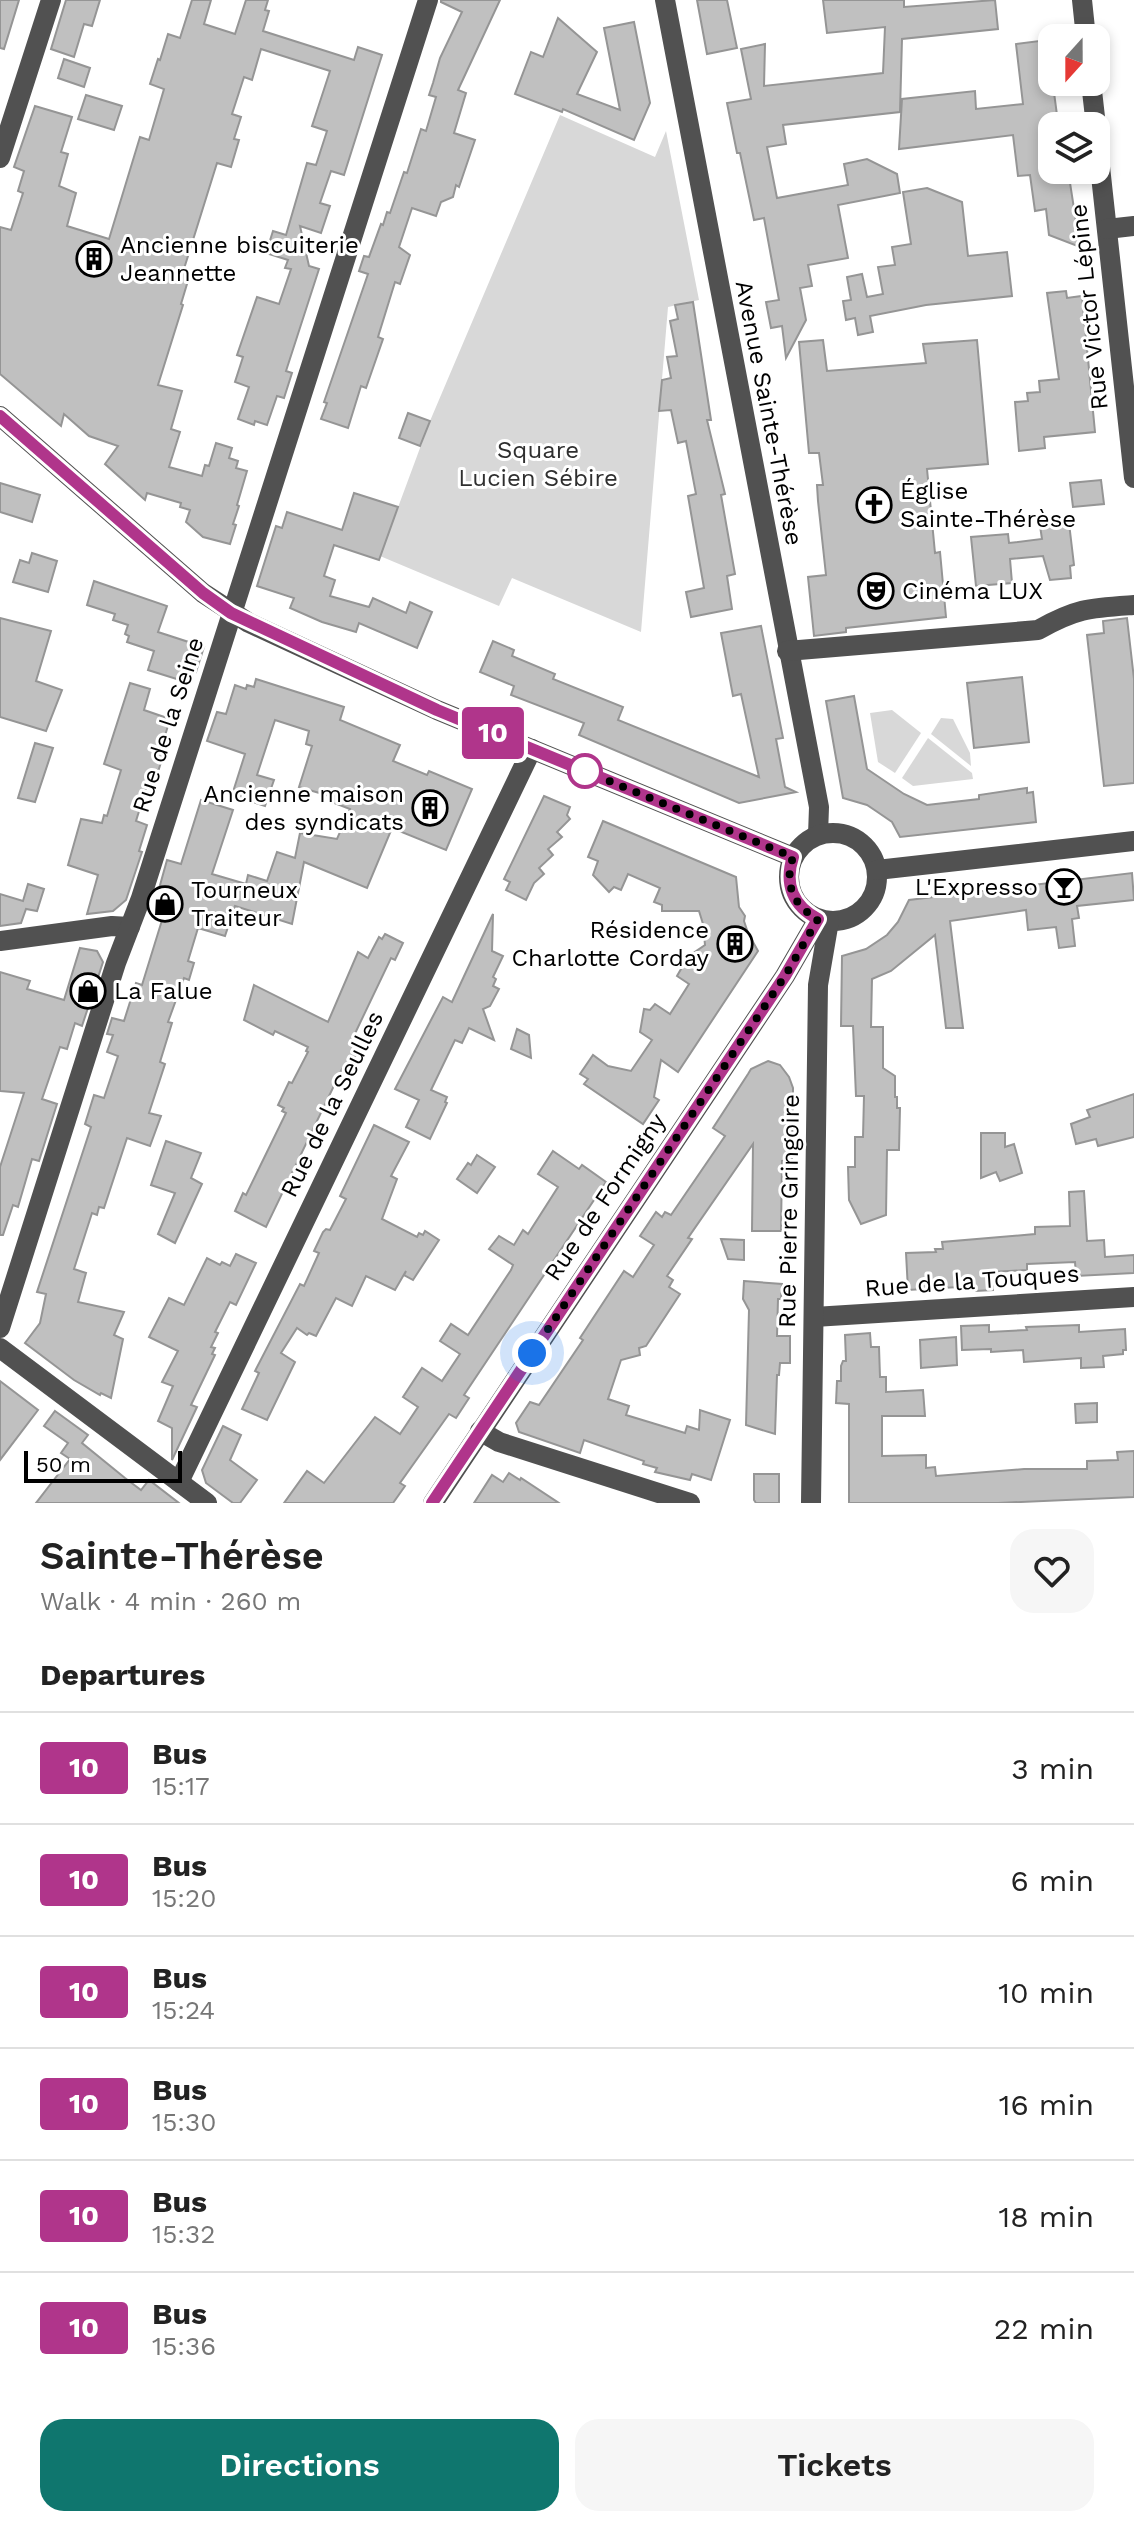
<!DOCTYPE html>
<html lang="en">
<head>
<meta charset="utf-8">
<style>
  :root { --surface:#fff; --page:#f6f6f6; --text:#222; --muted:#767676; --line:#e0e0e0; --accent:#0f766e }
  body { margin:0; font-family:"Work Sans",sans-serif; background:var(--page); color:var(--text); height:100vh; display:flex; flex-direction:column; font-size:30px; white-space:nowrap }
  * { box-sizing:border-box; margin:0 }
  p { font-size:26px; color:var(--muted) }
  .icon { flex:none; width:44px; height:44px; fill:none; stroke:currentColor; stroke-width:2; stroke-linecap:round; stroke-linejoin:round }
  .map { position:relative; height:1503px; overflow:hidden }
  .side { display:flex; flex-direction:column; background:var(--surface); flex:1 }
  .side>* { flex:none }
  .badge { padding:0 16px; border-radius:6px; font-size:28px; line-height:52px }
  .needle { width:52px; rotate:201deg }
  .controls { position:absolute; left:1038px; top:24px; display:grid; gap:16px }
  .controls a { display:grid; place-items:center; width:72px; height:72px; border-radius:16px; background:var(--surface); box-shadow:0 4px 12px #0003; font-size:40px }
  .scale { position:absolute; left:24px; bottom:20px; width:158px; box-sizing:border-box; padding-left:8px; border:4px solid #000; border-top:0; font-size:22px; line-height:28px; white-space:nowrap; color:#000; -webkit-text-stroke:6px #fff; paint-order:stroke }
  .you { position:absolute; width:40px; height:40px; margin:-20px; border:6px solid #fff; border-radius:50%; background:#1a73e8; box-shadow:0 0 0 12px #1a73e833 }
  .map>.badge { position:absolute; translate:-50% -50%; box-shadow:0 0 0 4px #fff }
  h2 { padding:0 40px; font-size:30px; line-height:72px }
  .round { display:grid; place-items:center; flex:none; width:84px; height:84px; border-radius:24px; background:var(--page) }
  .overview { display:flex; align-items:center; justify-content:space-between; height:136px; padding:0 40px }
  h1 { font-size:38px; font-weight:600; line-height:60px }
  .action { display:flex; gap:16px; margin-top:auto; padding:16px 40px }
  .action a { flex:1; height:92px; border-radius:24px; background:var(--accent); color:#fff; font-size:32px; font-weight:600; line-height:92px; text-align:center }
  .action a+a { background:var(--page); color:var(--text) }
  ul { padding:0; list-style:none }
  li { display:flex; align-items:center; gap:24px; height:112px; padding:0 40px; border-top:2px solid var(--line) }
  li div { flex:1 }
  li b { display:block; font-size:30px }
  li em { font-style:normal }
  li .badge { min-width:88px; font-weight:700; text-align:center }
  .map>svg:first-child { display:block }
</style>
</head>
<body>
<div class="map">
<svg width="1134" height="1503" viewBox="0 0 1134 1503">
  <rect width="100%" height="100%" fill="#fff"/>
  <g fill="#d8d8d8">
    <polygon points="560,115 655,157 666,131 699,300 668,307 641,632 512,578 499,606 380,556 430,421"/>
    <polygon points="892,710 921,733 895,773 878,762 870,713"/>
    <polygon points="941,718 953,719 970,753 971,766 931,734"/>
    <polygon points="928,738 972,773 973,779 913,786 902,778"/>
  </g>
  <g fill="#c0c0c0" stroke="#959595" stroke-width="2">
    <polygon points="0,0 19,0 4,49 0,48"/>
    <polygon points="66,0 100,0 92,26 84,24 74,57 51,49"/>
    <polygon points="192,0 211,0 204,24 235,34 246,0 268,0 265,10 269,11 263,31 354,60 358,47 382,55 344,175 331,171 320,203 330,206 321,233 300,226 309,266 319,269 286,371 292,373 284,398 277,396 267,425 255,421 254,425 238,419 249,387 235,382 243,357 237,355 257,297 279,304 291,269 285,268 288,260 266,253 273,231 286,235 307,163 316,165 327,131 312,126 330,71 261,49 252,80 244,77 232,114 241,117 234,139 239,140 231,167 217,163 183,272 190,274 181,304 183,305 158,385 182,391 171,429 180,432 169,467 202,476 205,465 209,466 216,443 232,448 229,458 238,461 236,468 247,471 237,505 239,506 233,524 236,525 230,544 203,537 186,522 190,510 180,507 181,503 147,493 145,500 105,464 118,446 89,436 64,414 61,426 0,374 0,227 11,230 23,193 18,191 24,171 14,167 35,106 72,117 61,152 68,154 59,186 76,193 67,226 109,239 140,137 149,140 164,89 150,84 158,59 160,60 168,34 180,38"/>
    <polygon points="441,0 500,0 458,90 466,93 454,133 475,140 459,187 456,185 453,197 441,202 436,216 412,208 399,247 410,255 400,284 395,282 378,337 383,339 366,388 361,386 348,428 321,419 327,403 324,402 368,274 359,271 364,256 369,257 381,224 383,225 387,212 390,213 404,172 407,173 421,129 426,131 436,97 429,95 433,83 440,58 462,12 441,2"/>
    <polygon points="697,0 727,0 737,48 707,54"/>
    <polygon points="823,0 904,0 904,7 995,0 998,29 902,39 900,112 783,125 786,144 767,147 777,198 848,185 844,164 867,159 897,174 900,193 838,205 848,258 808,265 812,286 800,288 806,320 786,358 782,326 771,328 766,302 779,300 764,218 754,220 740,153 737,153 727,103 751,99 741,49 765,44 764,86 883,73 885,27 827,33"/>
    <polygon points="558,18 597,52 577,94 620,110 604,28 634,22 650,103 634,140 563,109 562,112 515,94 531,52 543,57"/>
    <polygon points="1047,40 1057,115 1049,120 1050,133 1045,134 1049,172 1068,170 1080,247 1049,235 1046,209 1035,211 1030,175 1018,176 1013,135 899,149 902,99 975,91 976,109 1023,104 1016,44"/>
    <polygon points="64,59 90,68 84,87 58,78"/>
    <polygon points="86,95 122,106 114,130 78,119"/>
    <polygon points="927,188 962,202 968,256 1007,252 1012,296 926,305 870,316 873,332 858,335 855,318 846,320 843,301 851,300 847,277 862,274 867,297 883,294 878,267 895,265 892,247 911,244 903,192"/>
    <polygon points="1066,291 1067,298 1082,296 1095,432 1044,437 1045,448 1019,451 1015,402 1028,401 1027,393 1040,392 1039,381 1059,379 1047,293"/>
    <polygon points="693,302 711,420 707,420 725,494 721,495 735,574 727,576 732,609 691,617 686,592 704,588 688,496 696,494 686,441 678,443 671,410 659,411 662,380 671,378 667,357 677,356 670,321 678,319 675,305"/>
    <polygon points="823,340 827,371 926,363 923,344 977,340 988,464 927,469 935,553 940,552 946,617 846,628 846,632 814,636 808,577 826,575 818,501 817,485 823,485 819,453 809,453 799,342"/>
    <polygon points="408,413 430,421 420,446 399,438"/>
    <polygon points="1101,480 1104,504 1073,507 1070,483"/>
    <polygon points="0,483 40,495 32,522 0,512"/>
    <polygon points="354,493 398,507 379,560 334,545 324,576 335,580 330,596 369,607 373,598 406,613 410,602 432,612 417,648 359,623 356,632 322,622 290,608 294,598 257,586 276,526 282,528 287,512 342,530"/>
    <polygon points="1069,523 1074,565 1070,566 1071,578 1050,580 1043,556 1010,559 1012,583 976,586 971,537 1008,534 1009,543 1042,539 1040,526"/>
    <polygon points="32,553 57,561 48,592 13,582 20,560 29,563"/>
    <polygon points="94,581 167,606 158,632 204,647 196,672 187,669 183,681 148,670 154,651 127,642 129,636 125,634 128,625 113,620 115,614 87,605"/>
    <polygon points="0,618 51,631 36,681 62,690 46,731 0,717"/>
    <polygon points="1127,618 1134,679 1134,783 1104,786 1087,635 1104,633 1103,621"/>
    <polygon points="761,626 783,738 776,739 785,787 796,792 739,803 579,735 584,723 511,695 514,686 480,672 493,641 514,650 512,656 555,674 553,679 623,707 618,720 759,777 741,694 733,696 721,633"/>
    <polygon points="1022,677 1029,742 974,748 967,683"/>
    <polygon points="256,679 344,707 340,720 400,745 393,761 427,775 429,771 472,789 446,850 392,828 367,888 304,862 292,924 235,906 225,936 198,928 188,961 194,963 189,980 184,978 168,1022 172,1023 160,1062 165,1064 149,1113 161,1116 150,1146 127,1138 104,1208 99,1207 97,1215 92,1213 74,1269 86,1273 78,1302 124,1312 114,1335 123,1339 111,1398 101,1393 100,1395 74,1380 25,1343 40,1323 46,1294 37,1292 91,1127 85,1124 94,1095 104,1098 118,1056 107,1052 113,1035 107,1034 112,1018 124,1021 136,983 142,985 163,917 152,914 167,860 181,864 201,800 233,810 212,874 246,884 248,875 267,881 277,852 295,858 300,833 337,839 350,809 332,802 333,797 299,787 312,746 306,744 309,731 275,720 257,775 274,780 265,806 232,795 245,754 207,741 217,712 226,714 235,685 246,689 247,685 254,687"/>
    <polygon points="130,683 150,689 144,710 170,719 161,749 165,750 155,781 149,779 136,821 147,825 139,851 142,852 126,900 113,911 87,914 98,875 68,865 81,819 102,823 104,815 107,816 121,770 104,764"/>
    <polygon points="854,696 867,769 904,794 927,805 979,799 979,795 1027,788 1027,793 1033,792 1036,822 900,837 892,822 876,811 867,805 843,798 826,701"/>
    <polygon points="35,743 53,748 35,802 18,798"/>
    <polygon points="544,796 570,807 567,815 570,819 557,832 562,837 548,849 553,855 539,868 544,874 534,883 526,900 506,890 510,882 504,879"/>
    <polygon points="603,821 736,877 739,907 745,916 744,921 748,933 758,951 678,1072 661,1060 654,1097 659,1100 643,1124 584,1084 588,1079 580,1074 593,1055 608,1066 631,1071 652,1040 640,1032 644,1009 650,1010 655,1004 670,1014 689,984 677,976 681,969 677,964 705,945 703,924 699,911 662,911 662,905 654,902 660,888 628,874 621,890 614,887 609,892 593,875 598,861 588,857"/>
    <polygon points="1132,873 1134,900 1077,906 1079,918 1072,919 1075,946 1059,948 1056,927 1028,930 1026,910 950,921 963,1028 946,1028 935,935 891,971 872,979 871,1027 883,1027 883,1068 895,1076 895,1097 897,1097 897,1108 900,1108 899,1150 887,1150 886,1215 861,1224 849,1200 848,1167 855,1167 855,1137 863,1137 864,1096 856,1096 853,1026 841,1026 842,956 866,949 887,935 898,922 909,900"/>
    <polygon points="28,884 44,889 37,911 26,909 21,923 0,926 0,894 23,901"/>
    <polygon points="493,914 492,951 503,956 493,977 496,979 493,986 499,989 490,1006 483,1009 494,1040 469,1028 462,1043 455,1040 431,1090 447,1097 445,1102 447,1103 430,1139 406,1127 419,1100 395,1089 443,997 452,1002"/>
    <polygon points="385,934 403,943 395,960 391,958 350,1044 359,1048 350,1068 346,1071 342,1069 266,1227 235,1211 243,1193 246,1195 286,1113 282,1111 284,1108 278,1105 289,1082 292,1083 308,1052 306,1051 308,1047 275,1031 273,1035 244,1020 254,985 328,1022 358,952 368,958 379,937 382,939"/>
    <polygon points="80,948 97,951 103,962 82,1026 75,1023 67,1049 60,1047 42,1099 57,1104 39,1161 32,1159 18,1207 13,1205 3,1235 0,1235 0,1167 24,1093 0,1091 0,972 30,981 27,989 64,1000"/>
    <polygon points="517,1029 529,1035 531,1058 511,1049"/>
    <polygon points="768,1061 780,1065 789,1077 793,1088 792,1161 782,1161 781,1231 752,1231 753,1144 688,1238 692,1239 667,1276 673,1280 669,1287 680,1294 646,1346 639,1348 640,1355 621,1360 608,1399 629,1406 626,1415 685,1433 687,1426 699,1430 700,1410 730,1420 711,1480 692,1474 690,1480 655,1472 657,1468 643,1464 644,1461 584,1440 580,1453 519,1432 516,1423 530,1402 539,1405 583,1340 580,1338 624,1271 633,1277 654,1245 640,1236 656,1212 662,1217 665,1212 671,1215 725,1136 713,1128 748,1074 751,1069"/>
    <polygon points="1134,1094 1134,1137 1098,1146 1096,1139 1076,1144 1071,1124 1090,1117 1087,1110"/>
    <polygon points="374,1125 409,1142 391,1176 397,1179 382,1219 417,1237 419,1233 423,1235 425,1231 439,1240 413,1280 404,1275 406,1271 395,1290 366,1276 352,1306 336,1298 316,1336 309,1333 307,1335 297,1328 281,1353 295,1362 267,1420 242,1409 259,1373 255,1371 300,1284 304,1286 319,1253 314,1251 323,1232 326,1229 330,1230 346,1199 340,1196"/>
    <polygon points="981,1133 1005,1133 1005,1147 1014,1144 1022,1173 1000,1181 996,1172 981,1178"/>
    <polygon points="166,1141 201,1153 191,1178 202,1184 175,1243 158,1234 175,1193 151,1185"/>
    <polygon points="553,1151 579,1169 582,1165 606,1182 464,1395 469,1398 456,1418 449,1414 400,1483 405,1486 393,1503 284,1503 307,1471 324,1483 375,1417 400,1434 418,1407 403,1397 422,1368 442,1381 460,1354 440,1341 451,1324 468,1335 511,1270 513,1265 489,1249 499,1236 514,1245 523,1230 528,1234 558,1187 538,1174"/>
    <polygon points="477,1155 495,1167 477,1193 457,1179 468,1163 471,1165"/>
    <polygon points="1084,1191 1087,1241 1104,1240 1105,1257 1134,1255 1134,1273 1076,1276 1075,1262 1027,1264 1027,1270 992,1272 993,1290 976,1291 976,1286 908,1290 906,1253 936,1252 935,1249 943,1249 942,1242 1035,1234 1035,1227 1070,1226 1069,1192"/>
    <polygon points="721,1239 744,1240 744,1260 728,1259"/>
    <polygon points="236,1254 256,1263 236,1305 230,1302 215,1332 218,1333 211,1347 215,1348 212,1354 215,1355 191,1405 197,1407 172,1460 172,1428 158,1421 173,1386 162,1382 178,1351 149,1337 169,1298 184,1305 207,1258 220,1265 222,1262 230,1266"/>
    <polygon points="744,1281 782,1284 781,1299 778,1299 777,1336 790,1336 790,1363 780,1363 779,1375 777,1375 775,1434 746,1425 749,1310 743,1299"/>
    <polygon points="989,1325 989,1332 1027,1330 1026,1327 1079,1325 1079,1332 1125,1329 1126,1350 1123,1350 1123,1354 1103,1356 1104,1367 1081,1368 1081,1358 1024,1362 1023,1350 991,1352 991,1349 962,1350 961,1326"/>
    <polygon points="870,1333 871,1347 879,1347 880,1377 886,1377 886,1392 923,1390 925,1416 882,1416 882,1456 926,1455 926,1468 935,1467 936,1476 1024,1469 1087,1469 1087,1461 1118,1460 1117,1452 1134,1451 1134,1497 998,1503 849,1503 849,1404 836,1403 837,1381 841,1381 841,1366 843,1361 846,1361 845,1335"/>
    <polygon points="956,1337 957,1365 921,1368 920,1340"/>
    <polygon points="0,1381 38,1410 0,1460"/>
    <polygon points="1097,1403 1097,1422 1076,1423 1075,1404"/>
    <polygon points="55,1411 88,1435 82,1443 125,1478 141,1490 149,1480 179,1503 36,1503 70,1459 61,1453 68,1443 44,1426"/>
    <polygon points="223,1426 241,1435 230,1460 257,1480 240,1503 233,1503 206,1483 202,1470"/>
    <polygon points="509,1473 520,1480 521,1478 559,1503 474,1503 492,1475 503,1482"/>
    <polygon points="754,1474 779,1474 779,1503 756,1503 754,1500"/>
  </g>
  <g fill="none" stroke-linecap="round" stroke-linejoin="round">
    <g stroke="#515151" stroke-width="20">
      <polyline points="665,0 819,807 818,835"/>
      <polyline points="1082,0 1086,38"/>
      <polyline points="1091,82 1096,126"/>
      <polyline points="1096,130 1134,478"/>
      <polyline points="0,158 51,0"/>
      <polyline points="1107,229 1134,226"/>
      <polyline points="0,416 203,593 249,623 437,710 793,857"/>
      <path d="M 787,651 L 1038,630 C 1077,608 1090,608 1134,605"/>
      <circle cx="833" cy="877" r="44"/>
      <polyline points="877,870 1134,841"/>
      <polyline points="0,941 112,926 130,927"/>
      <polyline points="814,1317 1134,1297"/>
      <polyline points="0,1328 116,963 141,898 428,0"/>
      <polyline points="0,1348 207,1503"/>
      <polyline points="480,1431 499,1442 690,1503"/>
      <polyline points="179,1482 532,749"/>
      <polyline points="433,1503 785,976 818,919"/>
      <polyline points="811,1503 818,985 829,921"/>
    </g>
  </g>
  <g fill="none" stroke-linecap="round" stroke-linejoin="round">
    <defs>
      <path id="line" d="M 0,416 L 203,593 L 231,613 L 437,710 L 793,857 C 784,884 793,906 818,919 L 785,976 L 432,1503"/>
    </defs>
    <use href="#line" stroke="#fff" stroke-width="18"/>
    <use href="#line" stroke="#b0358b" stroke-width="12"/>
    <path stroke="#000" stroke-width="8" stroke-dasharray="0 14.4" d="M 532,1353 L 785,976 L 818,919 C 793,906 784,884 793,857 L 585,771"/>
  </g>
  <defs>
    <symbol id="building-ring" viewBox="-11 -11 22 22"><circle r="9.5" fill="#fff" stroke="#000" stroke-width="1.5"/><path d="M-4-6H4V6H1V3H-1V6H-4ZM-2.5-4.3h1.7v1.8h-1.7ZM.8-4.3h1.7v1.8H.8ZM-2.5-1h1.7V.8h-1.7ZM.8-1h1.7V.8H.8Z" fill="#000"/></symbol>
    <symbol id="church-ring" viewBox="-11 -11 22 22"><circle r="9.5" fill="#fff" stroke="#000" stroke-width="1.5"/><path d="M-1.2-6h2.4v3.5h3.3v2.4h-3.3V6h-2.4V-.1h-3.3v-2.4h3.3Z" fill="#000"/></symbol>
    <symbol id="theatre-ring" viewBox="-11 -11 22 22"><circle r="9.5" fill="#fff" stroke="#000" stroke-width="1.5"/><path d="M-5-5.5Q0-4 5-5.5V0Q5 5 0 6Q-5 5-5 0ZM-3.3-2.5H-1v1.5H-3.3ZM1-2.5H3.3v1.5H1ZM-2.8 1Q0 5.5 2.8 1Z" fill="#000"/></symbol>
    <symbol id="bar-ring" viewBox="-11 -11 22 22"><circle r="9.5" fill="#fff" stroke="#000" stroke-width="1.5"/><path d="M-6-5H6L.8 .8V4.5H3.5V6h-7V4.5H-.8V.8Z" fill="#000"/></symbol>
    <symbol id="shop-ring" viewBox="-11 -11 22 22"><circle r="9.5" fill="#fff" stroke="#000" stroke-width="1.5"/><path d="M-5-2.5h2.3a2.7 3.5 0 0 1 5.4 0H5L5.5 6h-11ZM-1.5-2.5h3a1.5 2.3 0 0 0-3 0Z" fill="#000"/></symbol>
  </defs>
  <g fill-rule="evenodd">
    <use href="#building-ring" x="74" y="239" width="40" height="40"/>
    <use href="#church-ring" x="854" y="485" width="40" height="40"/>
    <use href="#theatre-ring" x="856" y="571" width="40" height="40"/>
    <use href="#building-ring" x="410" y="788" width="40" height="40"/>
    <use href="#bar-ring" x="1044" y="867" width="40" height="40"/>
    <use href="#shop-ring" x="145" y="884" width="40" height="40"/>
    <use href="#building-ring" x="715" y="924" width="40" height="40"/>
    <use href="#shop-ring" x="68" y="971" width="40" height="40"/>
  </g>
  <circle fill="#fff" stroke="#b0358b" stroke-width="4" cx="585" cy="771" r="16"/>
  <g text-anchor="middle" stroke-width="6" stroke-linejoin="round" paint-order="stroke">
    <g font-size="24" fill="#000" stroke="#fff" text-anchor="start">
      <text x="120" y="253">Ancienne biscuiterie<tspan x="120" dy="28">Jeannette</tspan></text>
      <text x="900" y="499">Église<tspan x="900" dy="28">Sainte-Thérèse</tspan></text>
      <text x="902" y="599">Cinéma LUX</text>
      <text x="404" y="802" text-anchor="end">Ancienne maison<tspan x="404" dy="28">des syndicats</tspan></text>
      <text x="1038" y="895" text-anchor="end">L'Expresso</text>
      <text x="191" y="898">Tourneux<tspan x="191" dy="28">Traiteur</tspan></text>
      <text x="709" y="938" text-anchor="end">Résidence<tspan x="709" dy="28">Charlotte Corday</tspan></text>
      <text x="114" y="999">La Falue</text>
    </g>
    <g font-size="24" fill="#000" stroke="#fff">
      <text transform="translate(1089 307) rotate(-96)" y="8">Rue Victor Lépine</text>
      <text transform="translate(769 413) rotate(79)" y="8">Avenue Sainte-Thérèse</text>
      <text transform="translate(168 725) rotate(-72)" y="8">Rue de la Seine</text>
      <text transform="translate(332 1104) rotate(-64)" y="8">Rue de la Seulles</text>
      <text transform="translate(605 1197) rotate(-56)" y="8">Rue de Formigny</text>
      <text transform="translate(789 1211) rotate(-89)" y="8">Rue Pierre Gringoire</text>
      <text transform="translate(972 1281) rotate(-4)" y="8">Rue de la Touques</text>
    </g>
    <g font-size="24" fill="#2f2f2f" stroke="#fff">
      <text x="538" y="458">Square<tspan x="538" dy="28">Lucien Sébire</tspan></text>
    </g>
  </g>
</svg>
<div class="controls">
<a><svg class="needle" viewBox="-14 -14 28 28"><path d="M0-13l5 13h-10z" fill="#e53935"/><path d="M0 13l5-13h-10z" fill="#767676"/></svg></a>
<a><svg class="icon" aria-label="layers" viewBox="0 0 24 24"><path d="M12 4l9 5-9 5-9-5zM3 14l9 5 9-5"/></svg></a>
</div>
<div class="scale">50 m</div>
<div class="you" style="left:532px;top:1353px"></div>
<b class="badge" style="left:493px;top:733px;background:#b0358b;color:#fff">10</b>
</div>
<section class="side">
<div class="overview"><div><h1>Sainte-Thérèse</h1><p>Walk · 4 min · 260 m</p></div><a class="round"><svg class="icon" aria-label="heart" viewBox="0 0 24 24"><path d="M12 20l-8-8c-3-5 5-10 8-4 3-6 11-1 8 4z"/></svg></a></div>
<h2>Departures</h2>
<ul>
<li><span class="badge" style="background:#b0358b;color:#fff">10</span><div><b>Bus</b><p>15:17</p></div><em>3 min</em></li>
<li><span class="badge" style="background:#b0358b;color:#fff">10</span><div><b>Bus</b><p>15:20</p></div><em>6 min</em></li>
<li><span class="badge" style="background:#b0358b;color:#fff">10</span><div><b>Bus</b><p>15:24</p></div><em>10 min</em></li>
<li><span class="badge" style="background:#b0358b;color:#fff">10</span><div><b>Bus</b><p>15:30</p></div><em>16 min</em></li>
<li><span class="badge" style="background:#b0358b;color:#fff">10</span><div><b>Bus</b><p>15:32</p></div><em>18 min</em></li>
<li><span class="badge" style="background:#b0358b;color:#fff">10</span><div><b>Bus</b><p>15:36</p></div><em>22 min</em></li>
</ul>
<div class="action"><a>Directions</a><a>Tickets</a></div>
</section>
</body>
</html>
